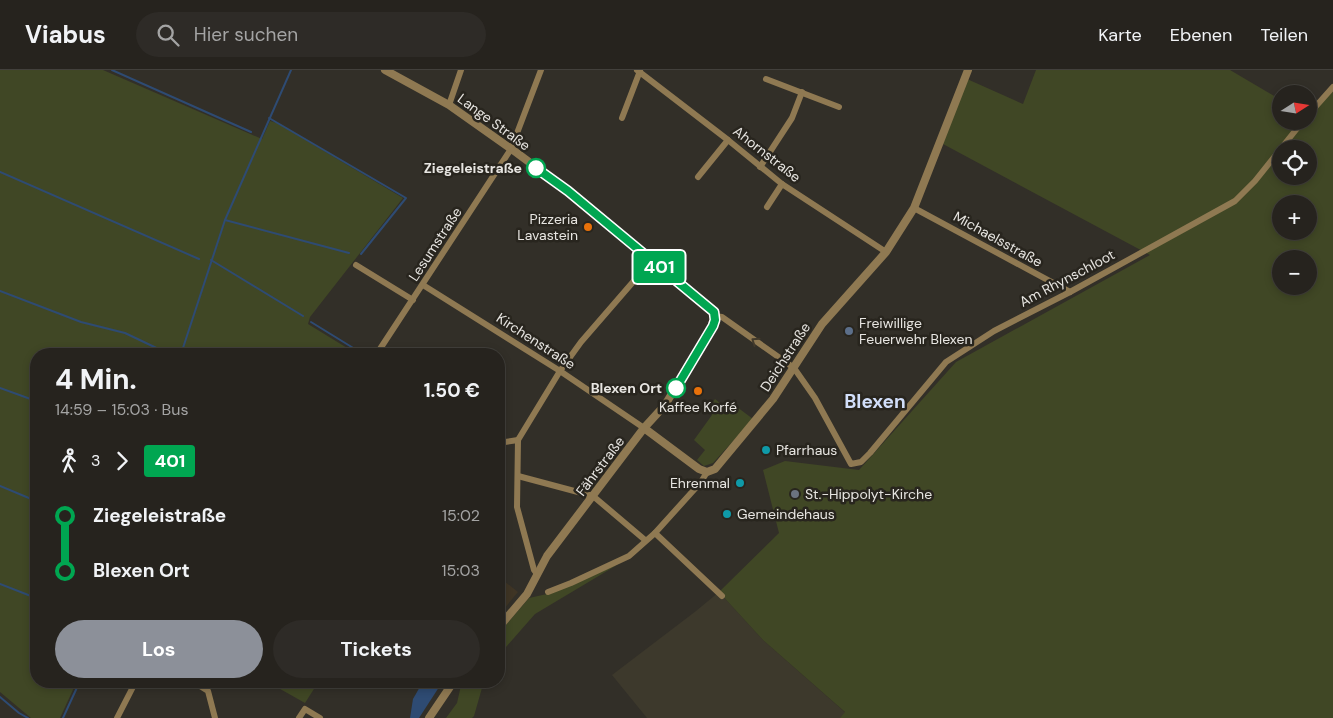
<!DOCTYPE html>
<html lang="de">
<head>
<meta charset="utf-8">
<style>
  :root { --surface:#26231e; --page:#2e2b27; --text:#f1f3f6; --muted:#a4a4a4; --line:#42403c; --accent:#8c9099 }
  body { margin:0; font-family:"DM Sans",sans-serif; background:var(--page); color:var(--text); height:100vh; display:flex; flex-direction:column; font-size:19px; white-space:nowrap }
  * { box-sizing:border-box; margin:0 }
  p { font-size:16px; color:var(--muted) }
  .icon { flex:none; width:28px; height:28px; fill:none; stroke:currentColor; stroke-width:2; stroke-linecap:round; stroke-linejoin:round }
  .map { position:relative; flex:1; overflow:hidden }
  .details { position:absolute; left:30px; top:278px; width:475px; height:340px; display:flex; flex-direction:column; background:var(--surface); border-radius:20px; box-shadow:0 2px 8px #0003,0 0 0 1px var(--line) }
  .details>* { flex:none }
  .badge { padding:0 10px; border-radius:4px; font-size:18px; line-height:32px }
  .needle { width:32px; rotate:78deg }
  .fabs { position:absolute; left:1272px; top:15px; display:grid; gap:10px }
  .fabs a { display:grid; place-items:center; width:45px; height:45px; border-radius:50%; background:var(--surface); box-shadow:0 2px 8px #0003,0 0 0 1px var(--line); font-size:25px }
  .map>.badge { position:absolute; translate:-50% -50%; box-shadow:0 0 0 2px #fff }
  .legs { display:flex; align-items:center; gap:8px; height:55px; padding:0 25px; font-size:16px }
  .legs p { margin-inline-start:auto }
  .overview { display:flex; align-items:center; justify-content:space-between; height:85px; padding:0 25px }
  h1 { font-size:28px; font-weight:700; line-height:38px }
  .button { display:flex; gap:10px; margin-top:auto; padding:10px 25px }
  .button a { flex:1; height:58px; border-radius:30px; background:var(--accent); color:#fff; font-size:20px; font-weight:700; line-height:58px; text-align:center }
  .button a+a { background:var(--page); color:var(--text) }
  ul { padding:0 25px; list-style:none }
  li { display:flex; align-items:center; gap:18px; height:55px; font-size:19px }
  li i { display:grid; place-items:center; width:8px; height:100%; margin:0 6px; background:currentColor }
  li i::after { content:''; width:12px; height:12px; margin:-6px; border:4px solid; border-radius:50%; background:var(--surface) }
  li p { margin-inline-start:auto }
  li:first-child i { background:linear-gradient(#0000 50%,currentColor 0) }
  li:last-child i { background:linear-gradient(currentColor 50%,#0000 0) }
  header { display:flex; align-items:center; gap:30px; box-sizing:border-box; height:70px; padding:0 25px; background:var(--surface); border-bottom:1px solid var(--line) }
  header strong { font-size:24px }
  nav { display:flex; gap:28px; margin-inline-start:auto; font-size:18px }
  .search { width:350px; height:45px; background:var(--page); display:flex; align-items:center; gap:12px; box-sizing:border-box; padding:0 18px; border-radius:28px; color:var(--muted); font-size:19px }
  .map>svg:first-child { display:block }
</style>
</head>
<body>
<header>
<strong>Viabus</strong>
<div class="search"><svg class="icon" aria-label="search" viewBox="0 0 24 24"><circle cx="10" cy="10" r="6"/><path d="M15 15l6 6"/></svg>Hier suchen</div>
<nav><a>Karte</a><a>Ebenen</a><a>Teilen</a></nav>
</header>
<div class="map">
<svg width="1333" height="648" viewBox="0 0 1333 648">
  <rect width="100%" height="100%" fill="#322f28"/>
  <polygon fill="#3d392c" points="719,522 763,570 847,644 843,648 647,648 612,605 696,541"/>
  <polygon fill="#3f3525" points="499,507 518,522 499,545"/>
  <g fill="#404725" fill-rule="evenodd">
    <polygon points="0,0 103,0 262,69 270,51 277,53 403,128 310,247 308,254 357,284 36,284 36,611 77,611 60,648 31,648 0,622"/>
    <path d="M 1036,0 L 1230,0 L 1281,30 L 1281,51 L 1309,51 L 1309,44 L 1333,16 L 1333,648 L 840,648 L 845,642 L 763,570 L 719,522 L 779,463 L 763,400 L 785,391 L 859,400 L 956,292 L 1150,185 L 943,74 L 967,9 L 1023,34 ZM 1281,79 L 1309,79 L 1309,106 L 1281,106 ZM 1281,134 L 1309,134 L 1309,161 L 1281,161 ZM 1281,189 L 1309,189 L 1309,216 L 1281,216 Z"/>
    <polygon points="715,329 728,340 733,334 753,349 713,393 704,396 697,390 705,380 694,370 712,345 707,340"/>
    <polygon points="617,495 535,544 499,585 499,563 529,528 547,524"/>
    <polygon points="266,611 319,611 305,633"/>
    <polygon points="462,611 484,611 474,646 472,648 446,648 457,633"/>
  </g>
  <polygon fill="#2e4b73" points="436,611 443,611 419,648 410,648 413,629 421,615"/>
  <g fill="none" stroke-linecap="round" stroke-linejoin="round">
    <g stroke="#2e4b73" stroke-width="2">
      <polyline points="112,0 251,62"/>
      <polyline points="269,48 406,128 361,184"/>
      <polyline points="0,102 199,189"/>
      <polyline points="225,150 349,183"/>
      <polyline points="211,190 303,246"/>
      <polyline points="0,221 81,252 125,263 167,283"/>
      <polyline points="311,252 363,284"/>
      <polyline points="181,284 225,150 291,0"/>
      <polyline points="0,318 36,331"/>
      <polyline points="499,363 500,363"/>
      <polyline points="0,416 36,431"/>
      <polyline points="0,514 36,528"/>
      <polyline points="0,627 19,643 28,648"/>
      <polyline points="63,648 80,611"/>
    </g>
    <g stroke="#8f7952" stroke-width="6">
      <polyline points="637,0 728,70 782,114 886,182"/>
      <polyline points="766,9 839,37"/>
      <polyline points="449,35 461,0"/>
      <polyline points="1309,44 1333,17"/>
      <polyline points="622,48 640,1"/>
      <polyline points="760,97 792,48 802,22"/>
      <polyline points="698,107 728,70"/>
      <polyline points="767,137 782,114"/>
      <polyline points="914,138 1070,222"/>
      <polyline points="356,195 413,230"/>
      <polyline points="423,215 560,301 644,358"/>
      <polyline points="715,246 722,247 794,298 815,328 851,394 861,392 870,383 946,292 994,261 1070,222 1235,131 1255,111 1303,51"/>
      <polyline points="378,282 511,79 541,0"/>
      <polyline points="499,373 518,370"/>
      <polyline points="518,406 593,426 645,470"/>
      <polyline points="655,463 722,526"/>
      <polyline points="537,504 534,500 517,437 518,370 560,301 581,272 652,190"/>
      <polyline points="548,522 571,513 629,486 655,463 701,412 707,402"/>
      <polyline points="192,611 208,621 215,648"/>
      <polyline points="117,648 136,611"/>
      <polyline points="299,648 305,639 320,648"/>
    </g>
    <g stroke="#8f7952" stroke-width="8">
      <polyline points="385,0 449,35 517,83 568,121 710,239 715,246 713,256 665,335 644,358 547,486 527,524 499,557"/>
      <polyline points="644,358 699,399 707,402 715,399 773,329 822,254 886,182 914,138 968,0"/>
      <polyline points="429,648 454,611"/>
    </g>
  </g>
  <defs><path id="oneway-chevron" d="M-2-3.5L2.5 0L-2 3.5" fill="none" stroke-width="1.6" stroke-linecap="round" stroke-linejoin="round" transform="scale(1.25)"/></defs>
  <use stroke="#423a2b" href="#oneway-chevron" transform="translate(755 271) rotate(-145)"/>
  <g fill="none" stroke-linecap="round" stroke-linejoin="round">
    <defs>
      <polyline id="line-1" points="536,98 568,121 714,242 715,250 713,256 676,318"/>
    </defs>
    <use href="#line-1" stroke="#fff" stroke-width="11"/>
    <use href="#line-1" stroke="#00a651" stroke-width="8"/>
  </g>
  <g fill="#fff" stroke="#00a651" stroke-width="2.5">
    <circle cx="536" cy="98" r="9"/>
    <circle cx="676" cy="318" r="9"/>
  </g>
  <g fill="#e8710a" stroke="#28251e" stroke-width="2">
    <circle cx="588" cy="157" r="5"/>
    <circle cx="698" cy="321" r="5"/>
  </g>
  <circle fill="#5c6f8a" stroke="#28251e" stroke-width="2" cx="849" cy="261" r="5"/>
  <g fill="#0f9aa8" stroke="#28251e" stroke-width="2">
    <circle cx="766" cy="380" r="5"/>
    <circle cx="740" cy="413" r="5"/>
    <circle cx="727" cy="444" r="5"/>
  </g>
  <circle fill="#6b7280" stroke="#28251e" stroke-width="2" cx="795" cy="424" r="5"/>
  <g text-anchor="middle" stroke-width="5" stroke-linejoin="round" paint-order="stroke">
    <g font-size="14" fill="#e7e5e1" stroke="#28251e">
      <text transform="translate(494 52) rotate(36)" y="5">Lange Straße</text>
      <text transform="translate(767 84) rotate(38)" y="5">Ahornstraße</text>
      <text transform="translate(998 169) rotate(29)" y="5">Michaelsstraße</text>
      <text transform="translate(435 174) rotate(-57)" y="5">Lesumstraße</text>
      <text transform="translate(1067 208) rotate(-28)" y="5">Am Rhynschloot</text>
      <text transform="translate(536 271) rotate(33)" y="5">Kirchenstraße</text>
      <text transform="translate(785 287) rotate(-57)" y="5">Deichstraße</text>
      <text transform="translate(600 396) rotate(-53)" y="5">Fährstraße</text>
    </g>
    <g font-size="14" font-weight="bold" fill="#e7e5e1" stroke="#28251e" text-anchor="end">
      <text x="522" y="103">Ziegeleistraße</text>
      <text x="662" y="323">Blexen Ort</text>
    </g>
    <g font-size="14" fill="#e7e5e1" stroke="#28251e" text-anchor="start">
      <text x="578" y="154" text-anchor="end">Pizzeria<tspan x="578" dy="16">Lavastein</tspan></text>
      <text x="859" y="258">Freiwillige<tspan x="859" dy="16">Feuerwehr Blexen</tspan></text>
      <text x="698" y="342" text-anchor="middle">Kaffee Korfé</text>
      <text x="776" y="385">Pfarrhaus</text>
      <text x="730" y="418" text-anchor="end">Ehrenmal</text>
      <text x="805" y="429">St.-Hippolyt-Kirche</text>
      <text x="737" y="449">Gemeindehaus</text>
    </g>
    <g font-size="19" font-weight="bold" fill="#d1def9" stroke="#28251e">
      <text x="875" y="338">Blexen</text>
    </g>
  </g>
</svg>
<div class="fabs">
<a><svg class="needle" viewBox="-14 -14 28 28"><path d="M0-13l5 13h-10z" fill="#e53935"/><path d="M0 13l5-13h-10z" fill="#a4a4a4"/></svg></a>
<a><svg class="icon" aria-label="locate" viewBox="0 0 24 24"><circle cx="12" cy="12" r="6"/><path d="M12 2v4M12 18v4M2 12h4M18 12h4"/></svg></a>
<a>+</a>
<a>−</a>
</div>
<b class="badge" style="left:659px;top:197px;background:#00a651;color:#fff">401</b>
<section class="details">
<div class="overview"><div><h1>4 Min.</h1><p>14:59 – 15:03 · Bus</p></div><b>1.50 €</b></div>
<div class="legs"><svg class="icon" aria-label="walk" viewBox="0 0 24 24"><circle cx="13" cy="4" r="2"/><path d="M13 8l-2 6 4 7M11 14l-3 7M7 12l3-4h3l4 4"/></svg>3<svg class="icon" aria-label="forward" viewBox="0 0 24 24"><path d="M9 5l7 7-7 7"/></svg><b class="badge" style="background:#00a651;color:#fff">401</b></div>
<ul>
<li><i style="color:#00a651"></i><b>Ziegeleistraße</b><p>15:02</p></li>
<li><i style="color:#00a651"></i><b>Blexen Ort</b><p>15:03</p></li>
</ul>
<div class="button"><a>Los</a><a>Tickets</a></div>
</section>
</div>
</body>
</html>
